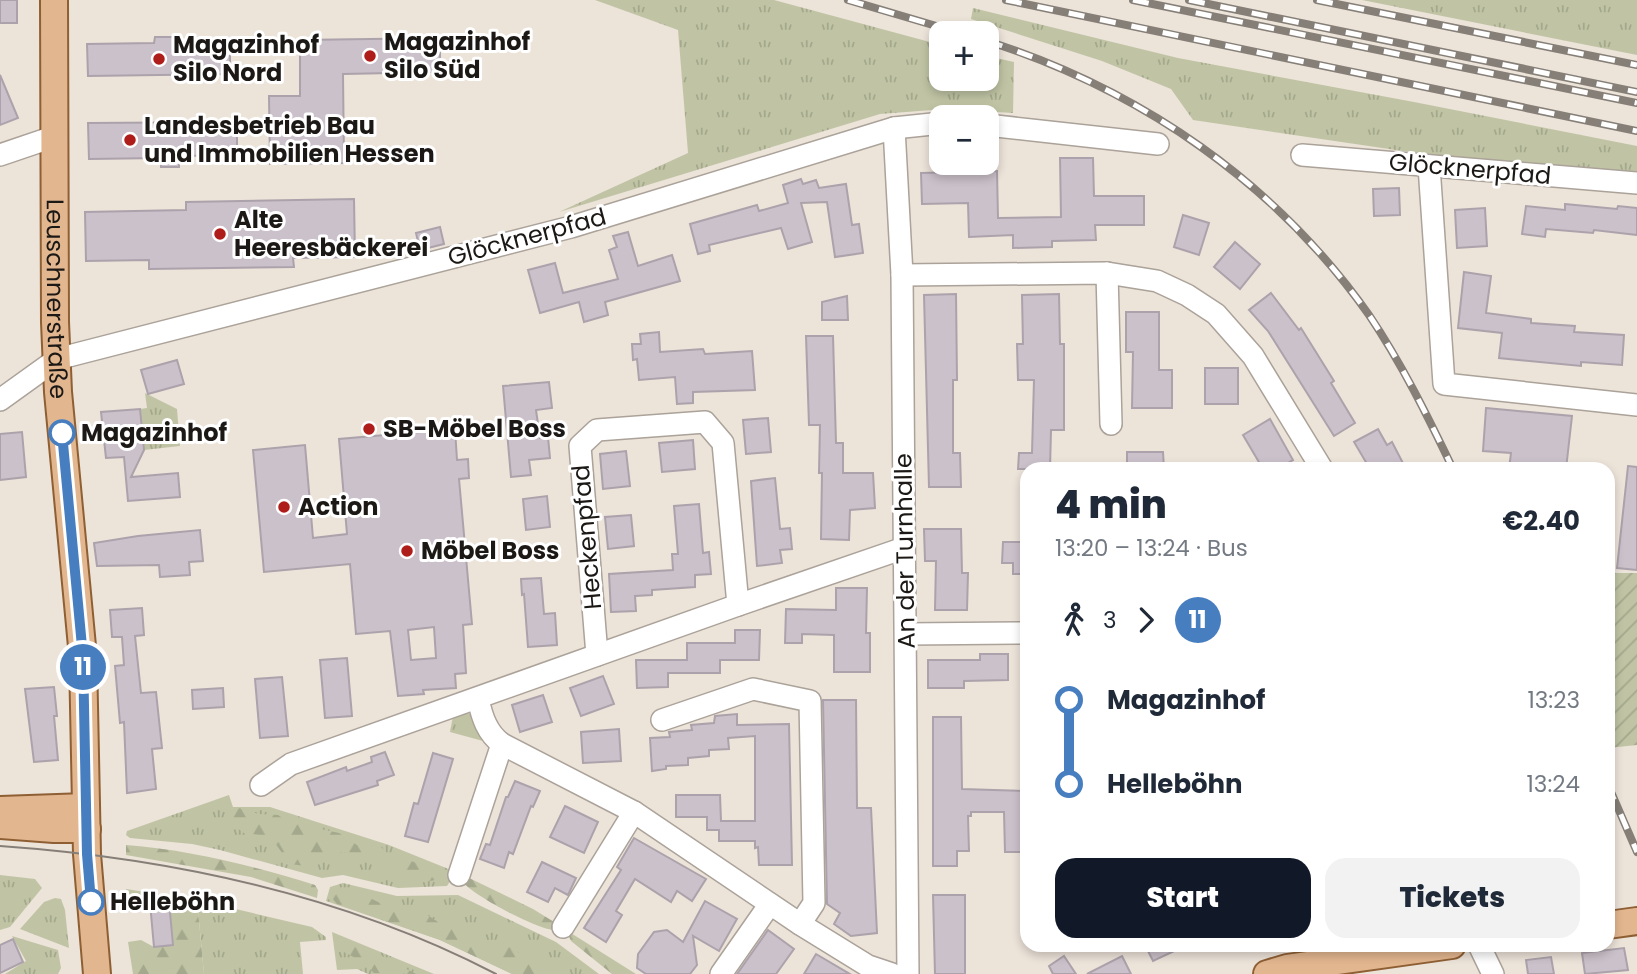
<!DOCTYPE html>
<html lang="en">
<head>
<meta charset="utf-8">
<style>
  :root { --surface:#fff; --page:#f2f2f3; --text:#1f2937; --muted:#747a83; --accent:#111827 }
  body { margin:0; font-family:Poppins,sans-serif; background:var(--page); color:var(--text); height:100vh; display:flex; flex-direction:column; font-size:26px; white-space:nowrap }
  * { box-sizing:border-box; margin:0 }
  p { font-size:23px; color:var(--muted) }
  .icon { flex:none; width:38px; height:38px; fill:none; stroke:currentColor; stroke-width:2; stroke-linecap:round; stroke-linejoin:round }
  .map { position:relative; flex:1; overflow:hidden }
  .side { position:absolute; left:1020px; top:462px; width:595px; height:490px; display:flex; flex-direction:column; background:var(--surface); border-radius:21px; box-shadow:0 4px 10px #0003 }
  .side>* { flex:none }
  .badge { padding:0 14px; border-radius:23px; font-size:24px; line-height:46px }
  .controls { position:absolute; left:929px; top:21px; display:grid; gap:14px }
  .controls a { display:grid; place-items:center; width:70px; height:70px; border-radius:14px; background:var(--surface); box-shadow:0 4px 10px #0003; font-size:35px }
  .map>.badge { position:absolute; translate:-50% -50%; box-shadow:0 0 0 4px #fff }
  .legs { display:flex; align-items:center; gap:10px; height:77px; padding:0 35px; font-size:23px }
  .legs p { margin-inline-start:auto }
  .head { display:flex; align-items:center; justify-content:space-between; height:119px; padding:0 35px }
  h1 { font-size:38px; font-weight:800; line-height:52px }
  .action { display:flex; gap:14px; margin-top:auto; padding:14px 35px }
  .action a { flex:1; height:80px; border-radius:21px; background:var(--accent); color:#fff; font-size:28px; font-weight:800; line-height:80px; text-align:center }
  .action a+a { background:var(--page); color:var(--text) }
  ul { padding:0 35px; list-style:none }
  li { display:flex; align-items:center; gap:24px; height:84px; font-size:26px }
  li i { display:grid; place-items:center; width:10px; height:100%; margin:0 9px; background:currentColor }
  li i::after { content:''; width:18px; height:18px; margin:-9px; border:5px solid; border-radius:50%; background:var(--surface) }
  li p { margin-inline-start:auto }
  li:first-child i { background:linear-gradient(#0000 50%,currentColor 0) }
  li:last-child i { background:linear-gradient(currentColor 50%,#0000 0) }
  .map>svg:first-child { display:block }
</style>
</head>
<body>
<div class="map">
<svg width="1637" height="974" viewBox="0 0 1637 974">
  <defs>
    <pattern id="grass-tufts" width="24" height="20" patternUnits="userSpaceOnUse" patternTransform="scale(1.75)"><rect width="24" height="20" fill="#c0c4a4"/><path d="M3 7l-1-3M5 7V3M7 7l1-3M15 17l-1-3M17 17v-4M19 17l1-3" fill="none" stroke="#a4a88c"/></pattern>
    <pattern id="forest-firs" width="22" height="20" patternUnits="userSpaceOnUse" patternTransform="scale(1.75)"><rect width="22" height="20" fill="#c0c4a4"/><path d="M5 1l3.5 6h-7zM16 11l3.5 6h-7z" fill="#a4a88c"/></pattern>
    <pattern id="garden-furrows" width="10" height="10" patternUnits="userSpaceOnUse" patternTransform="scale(1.75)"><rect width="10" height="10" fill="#c0c4a4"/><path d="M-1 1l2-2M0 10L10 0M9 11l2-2" fill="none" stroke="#a4a88c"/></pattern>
  </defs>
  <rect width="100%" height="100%" fill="#ece3d9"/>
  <g fill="url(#grass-tufts)">
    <polygon points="595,0 774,0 941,45 942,79 987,79 987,56 1014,62 1013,113 945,109 880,114 559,212 688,153 678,30"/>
    <polygon points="1362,0 1637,0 1637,55"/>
    <polygon points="973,8 1178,58 1414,102 1637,146 1637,173 1423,154 1193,120 1171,89 1102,61 971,19"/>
    <polygon points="145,393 177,409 180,446 144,450 140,409 147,408"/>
    <polygon points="465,712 474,716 484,738 483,741 450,732 453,716"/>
    <polygon points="229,795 233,807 270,807 389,845 456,872 447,886 398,888 343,875 322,878 220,850 192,844 130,838 126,835 127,831"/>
    <polygon points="0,875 35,879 42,888 10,927 0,930"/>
    <polygon points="343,883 397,896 458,895 556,942 599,974 512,974 440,940 326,901 330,887"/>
    <polygon points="55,898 61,899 65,910 69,948 20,929 44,902"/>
    <polygon points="197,900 312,927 326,937 326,940 300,942 303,974 204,974"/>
    <polygon points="332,932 434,974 368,974 357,969 337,970"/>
    <polygon points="12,936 58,950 61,968 58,974 5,974 26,961"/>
  </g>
  <g fill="url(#forest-firs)">
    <path d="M 236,808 L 247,809 L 258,814 L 278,815 L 288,822 L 339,833 L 357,845 L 381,847 L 388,854 L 400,856 L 411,861 L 444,872 L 446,878 L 419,883 L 407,879 L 394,863 L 361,854 L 331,851 C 318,867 309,867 290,864 L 275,843 L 260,835 L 244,833 L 230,823 L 230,812 Z"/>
    <path d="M 126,845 C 191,850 253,866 315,885 L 318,890 L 317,898 L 251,877 L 126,855 Z"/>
    <path d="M 463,875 L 533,909 L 559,925 L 555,930 C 538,930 472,895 463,882 Z"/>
    <polygon points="126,889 197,900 204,974 133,974 128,942 141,940 154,947 173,945 169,902 150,903 139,911 127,912"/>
    <polygon points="336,892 366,896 382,904 409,909 429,916 444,926 480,940 513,948 533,964 542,964 549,968 552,974 512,974 440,940 337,904 331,897 332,893"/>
    <polygon points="566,930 636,974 612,974 571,941"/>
    <polygon points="344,940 367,948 416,974 374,973 363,962 342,951 342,945"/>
  </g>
  <polygon fill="url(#garden-furrows)" points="1608,573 1637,573 1637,745 1608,748"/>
  <g fill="#cbc1ca" stroke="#aca2ab" stroke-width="2" fill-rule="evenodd">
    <rect x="0" y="0" width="17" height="23"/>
    <polygon points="155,37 173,37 173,43 230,42 230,74 88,76 87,44 154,43"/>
    <polygon points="440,38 440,72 343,74 344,163 270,164 269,96 300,96 300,40"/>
    <polygon points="0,75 18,118 0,125"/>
    <polygon points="237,122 237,155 179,156 179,167 161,167 161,158 89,159 88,123"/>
    <polygon points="1060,158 1093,158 1094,196 1144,196 1144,225 1095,225 1096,240 1052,241 1052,247 1013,248 1013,235 969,237 968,203 922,204 921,173 997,171 998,218 1061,217"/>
    <polygon points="801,179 803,184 816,180 819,188 846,184 852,225 859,224 863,253 835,257 827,202 801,203 812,242 788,249 781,228 709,245 710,251 698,254 690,224 757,205 759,211 788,203 783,185"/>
    <polygon points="1399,188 1400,215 1374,216 1373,189"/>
    <polygon points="354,199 355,257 293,258 294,267 149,269 149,260 86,261 85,212 186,210 186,202"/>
    <polygon points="1565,204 1617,209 1618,206 1637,208 1637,235 1594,230 1593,233 1546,229 1545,237 1522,234 1526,206 1565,210"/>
    <polygon points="1485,208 1487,246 1457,248 1455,210"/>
    <polygon points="1183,215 1209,223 1199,255 1174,247"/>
    <polygon points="440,227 444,244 420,250 416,233"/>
    <polygon points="628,232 638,266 672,255 680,281 605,302 608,315 584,322 579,302 540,313 528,270 555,263 563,293 618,279 609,250 617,247 613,236"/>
    <polygon points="1235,242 1260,264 1240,289 1214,267"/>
    <polygon points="1464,272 1491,276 1486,313 1531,319 1531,323 1575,326 1574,332 1624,335 1622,365 1581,362 1581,366 1499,358 1502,333 1458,328"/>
    <polygon points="1271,293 1299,330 1301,328 1334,381 1331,383 1355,423 1334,436 1268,331 1249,310"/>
    <polygon points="956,294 957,380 953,380 953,453 960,453 961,487 929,487 924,295"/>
    <polygon points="1059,294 1060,344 1064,344 1064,430 1051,430 1050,469 1018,469 1019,453 1032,453 1034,380 1018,380 1017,344 1023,344 1022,295"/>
    <polygon points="847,296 848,320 822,320 822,302"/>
    <polygon points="1126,312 1159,312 1159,370 1172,370 1172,408 1132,408 1133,352 1126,352"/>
    <polygon points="659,332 660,352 703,349 705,354 752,351 755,390 693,392 693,403 677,404 675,377 639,380 637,359 633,360 632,344 641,344 640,334"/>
    <polygon points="806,336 833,336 836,443 843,443 843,473 873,473 875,508 850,510 849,540 821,539 822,473 819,473 820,425 809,425"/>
    <polygon points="177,360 184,384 148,394 141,370"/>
    <rect x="1205" y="368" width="33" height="36"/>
    <polygon points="549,382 552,408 536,410 540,438 548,437 550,458 529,460 531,475 511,477 503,386"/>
    <polygon points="1486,408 1572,416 1566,469 1509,469 1511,453 1483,451"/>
    <polygon points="140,409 144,450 131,477 178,473 180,497 128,501 124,457 106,458 101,412"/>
    <polygon points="768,418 771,452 746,454 743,420"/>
    <polygon points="1270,419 1293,460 1277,469 1263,469 1243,435"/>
    <path d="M 455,429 L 457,460 L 468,459 L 469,478 L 459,479 L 472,624 L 463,625 L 466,673 L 455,674 L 456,688 L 423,690 L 424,694 L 398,696 L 390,631 L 356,634 L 350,564 L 264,572 L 253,450 L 305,445 L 313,538 L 347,534 L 339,439 ZM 434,627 L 436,658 L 411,660 L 408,630 Z"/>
    <polygon points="1378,429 1387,445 1392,442 1406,469 1370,469 1354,442"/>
    <polygon points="22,432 26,477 0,480 0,434"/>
    <polygon points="693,440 695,469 662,472 659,443"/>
    <polygon points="626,451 630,486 603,489 600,454"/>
    <polygon points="1127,452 1163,452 1164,469 1127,469"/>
    <polygon points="1628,466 1637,467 1637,570 1617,568"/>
    <polygon points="775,478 780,529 790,528 792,549 780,550 782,563 757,566 751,481"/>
    <polygon points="547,496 550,527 526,530 523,499"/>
    <polygon points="699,504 703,553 709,552 711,574 695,575 695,587 652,590 652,595 635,596 636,611 611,612 609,574 673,570 672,554 678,554 674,506"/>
    <polygon points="631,515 634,546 608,549 605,517"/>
    <polygon points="924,529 961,529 962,573 968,573 967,610 935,610 936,561 925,561"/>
    <polygon points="200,530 203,561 189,562 190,575 160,577 159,565 97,566 94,543 138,536"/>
    <polygon points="1003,542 1027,542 1027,574 1013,574 1013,563 1002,563"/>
    <polygon points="541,578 544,614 555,613 557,645 528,647 524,594 522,595 521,579"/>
    <polygon points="836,588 867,588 866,633 870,633 870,672 834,672 834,635 802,634 802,643 785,643 786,609 836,610"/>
    <polygon points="142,608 144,635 135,636 141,693 156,692 162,748 152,749 156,789 127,793 124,722 120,723 115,666 124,665 122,637 112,637 110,610"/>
    <polygon points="735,630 760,630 759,660 720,660 720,673 668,673 668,687 637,688 636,660 687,660 687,643 735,643"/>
    <polygon points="980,654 1008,654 1008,680 964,681 964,688 928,688 928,660 980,660"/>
    <polygon points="347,658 352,716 325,718 320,660"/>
    <polygon points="603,676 614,704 581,716 570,688"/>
    <polygon points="282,677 288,736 260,738 255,679"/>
    <polygon points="54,687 57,716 54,716 58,760 34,762 25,689"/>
    <polygon points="223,688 224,707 193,709 192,690"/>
    <polygon points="543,695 552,722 520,732 512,705"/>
    <polygon points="823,700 856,700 857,808 871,808 877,933 851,936 834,924 840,913 827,904"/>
    <polygon points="737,714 737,725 789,724 792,865 759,865 758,847 755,848 755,841 719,841 719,830 707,830 707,817 676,817 676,795 720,795 721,821 755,821 755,736 728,738 729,749 709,750 709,756 688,758 688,765 666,766 666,769 652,771 650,738 670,737 669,732 692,730 691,725 714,723 715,716"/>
    <polygon points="933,717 961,717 962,789 1024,791 1027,852 1005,852 1004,812 971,812 971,816 968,816 969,851 957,851 957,866 933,866"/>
    <polygon points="619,729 621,761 583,763 581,732"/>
    <polygon points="385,752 394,775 377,781 378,785 315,805 307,782 346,767 347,771 372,762 371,757"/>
    <polygon points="433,753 453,759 428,842 405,836 414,803 418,804"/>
    <polygon points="515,781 540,791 533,807 531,806 513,854 509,852 504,868 480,859 486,844 490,845 506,797 508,797"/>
    <polygon points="565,806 598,822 584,853 550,837"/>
    <polygon points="634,838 706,879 692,901 677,891 671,902 635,879 616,911 622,915 606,942 584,928 621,870 617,867"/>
    <polygon points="542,862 576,878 568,895 555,888 548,902 527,892"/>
    <polygon points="933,895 965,895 965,974 935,974"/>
    <polygon points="169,901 173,945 154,947 150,903"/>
    <polygon points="705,901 737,919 719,951 693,936 697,965 690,974 646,974 637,968 638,954 654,932 667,930 683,942"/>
    <polygon points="768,930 794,949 776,974 737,974"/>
    <polygon points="13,939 23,962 0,973 0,945"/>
    <polygon points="1145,945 1187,945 1153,961"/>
    <polygon points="1624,948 1628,970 1585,974 1582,953"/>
    <polygon points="816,954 850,974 804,974"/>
    <polygon points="1064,956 1076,974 1053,974 1049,966"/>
    <polygon points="1122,956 1131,974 1087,974"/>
    <polygon points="1551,957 1554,974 1528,974 1526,960"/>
  </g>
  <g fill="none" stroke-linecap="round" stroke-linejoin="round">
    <defs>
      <g id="minor">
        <polyline points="987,125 1158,144"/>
        <polyline points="894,128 902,275 908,974"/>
        <polyline points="0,155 53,137"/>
        <polyline points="1302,155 1637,183"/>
        <polyline points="1429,166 1444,384 1637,405"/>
        <polyline points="1107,273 1111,424"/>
        <polyline points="902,275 1107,273 1157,281 1187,295 1216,314 1253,356 1322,469"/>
        <polyline points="0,400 57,359 571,227 894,128 942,123"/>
        <polyline points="906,634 1027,633"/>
        <polyline points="597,655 580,446 597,430 705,422 723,443 738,605"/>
        <path d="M 478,699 C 482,717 487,733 502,744 L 634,812 L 800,924 L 868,966 L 892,974"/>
        <polyline points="662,720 753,689 810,701 814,903 800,924"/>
        <polyline points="261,785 291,764 738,605 904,548"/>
        <polyline points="459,875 502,744"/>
        <polyline points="563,927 634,812"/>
        <polyline points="1479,945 1493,974"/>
        <polyline points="721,974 770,904"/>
      </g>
      <g id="major">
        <path id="s1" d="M 54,0 L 55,322 L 58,392 L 83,657 L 87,854 L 97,974"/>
        <polyline points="0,810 86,807"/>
        <polyline points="0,825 54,829 87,829"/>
        <polyline points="1608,925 1637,921"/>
        <polyline points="1267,974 1287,968 1452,945"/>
      </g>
    </defs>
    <use href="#minor" stroke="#aba299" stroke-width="24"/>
    <use href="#major" stroke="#8f5f34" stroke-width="30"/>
    <use href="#minor" stroke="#fff" stroke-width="21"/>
    <use href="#major" stroke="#e2b68f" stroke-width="26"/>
    <path stroke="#857f78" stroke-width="2" d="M 0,846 C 170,858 344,895 496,974"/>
    <defs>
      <g id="rail">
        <polyline points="848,0 960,33"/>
        <polyline points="1006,0 1637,131"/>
        <polyline points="1133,0 1637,103"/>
        <polyline points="1189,0 1637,92"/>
        <polyline points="1317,0 1637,65"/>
        <path d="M 987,41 C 1141,90 1276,183 1369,315 C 1402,364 1428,417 1453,469"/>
        <polyline points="1608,785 1637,852"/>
      </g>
    </defs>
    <use href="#rail" stroke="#857f78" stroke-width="8"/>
    <use href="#rail" stroke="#fff" stroke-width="5" stroke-dasharray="16" stroke-linecap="butt"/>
  </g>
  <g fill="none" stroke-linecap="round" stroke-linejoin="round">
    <defs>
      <polyline id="line-1" points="62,433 83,657 87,854 91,902"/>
    </defs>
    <use href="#line-1" stroke="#fff" stroke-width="16"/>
    <use href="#line-1" stroke="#477ec0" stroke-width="10"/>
  </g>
  <g fill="#ae1d19" stroke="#fff" stroke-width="2.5">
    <circle cx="370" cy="56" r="7"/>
    <circle cx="159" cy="59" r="7"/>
    <circle cx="130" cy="140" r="7"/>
    <circle cx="220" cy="234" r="7"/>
    <circle cx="369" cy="429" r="7"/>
    <circle cx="284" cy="507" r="7"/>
    <circle cx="407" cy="551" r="7"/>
  </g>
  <g fill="#fff" stroke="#477ec0" stroke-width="3.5">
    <circle cx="62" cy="433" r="12"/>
    <circle cx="91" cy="902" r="12"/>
  </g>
  <g text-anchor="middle" stroke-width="6" stroke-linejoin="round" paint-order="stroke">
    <g font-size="24" font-weight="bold" fill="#1b1815" stroke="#fff" text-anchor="start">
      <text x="384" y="50">Magazinhof<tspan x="384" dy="28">Silo Süd</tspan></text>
      <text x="173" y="53">Magazinhof<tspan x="173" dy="28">Silo Nord</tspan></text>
      <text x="144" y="134">Landesbetrieb Bau<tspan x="144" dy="28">und Immobilien Hessen</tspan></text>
      <text x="234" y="228">Alte<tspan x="234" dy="28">Heeresbäckerei</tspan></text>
      <text x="383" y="437">SB-Möbel Boss</text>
      <text x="298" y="515">Action</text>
      <text x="421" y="559">Möbel Boss</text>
    </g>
    <g font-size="24" fill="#1b1815" stroke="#fff">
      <text transform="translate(1470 169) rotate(5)" y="8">Glöcknerpfad</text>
      <text transform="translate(527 237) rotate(-15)" y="8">Glöcknerpfad</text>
      <text dy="8" stroke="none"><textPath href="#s1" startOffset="299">Leuschnerstraße</textPath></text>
      <text transform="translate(587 537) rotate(-95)" y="8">Heckenpfad</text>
      <text transform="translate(905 551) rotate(-91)" y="8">An der Turnhalle</text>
    </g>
    <g font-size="24" font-weight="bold" fill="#1b1815" stroke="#fff" text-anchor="start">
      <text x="81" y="441">Magazinhof</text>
      <text x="110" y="910">Helleböhn</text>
    </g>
  </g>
</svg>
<div class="controls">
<a>+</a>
<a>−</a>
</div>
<b class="badge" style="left:83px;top:667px;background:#477ec0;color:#fff">11</b>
<section class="side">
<div class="head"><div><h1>4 min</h1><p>13:20 – 13:24 · Bus</p></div><b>€2.40</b></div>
<div class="legs"><svg class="icon" aria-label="walk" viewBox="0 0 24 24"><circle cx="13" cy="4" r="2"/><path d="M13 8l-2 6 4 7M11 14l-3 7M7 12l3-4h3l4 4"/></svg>3<svg class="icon" aria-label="forward" viewBox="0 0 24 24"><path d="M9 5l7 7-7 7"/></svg><b class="badge" style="background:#477ec0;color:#fff">11</b></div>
<ul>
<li><i style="color:#477ec0"></i><b>Magazinhof</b><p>13:23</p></li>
<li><i style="color:#477ec0"></i><b>Helleböhn</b><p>13:24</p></li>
</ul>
<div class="action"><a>Start</a><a>Tickets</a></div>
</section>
</div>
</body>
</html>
